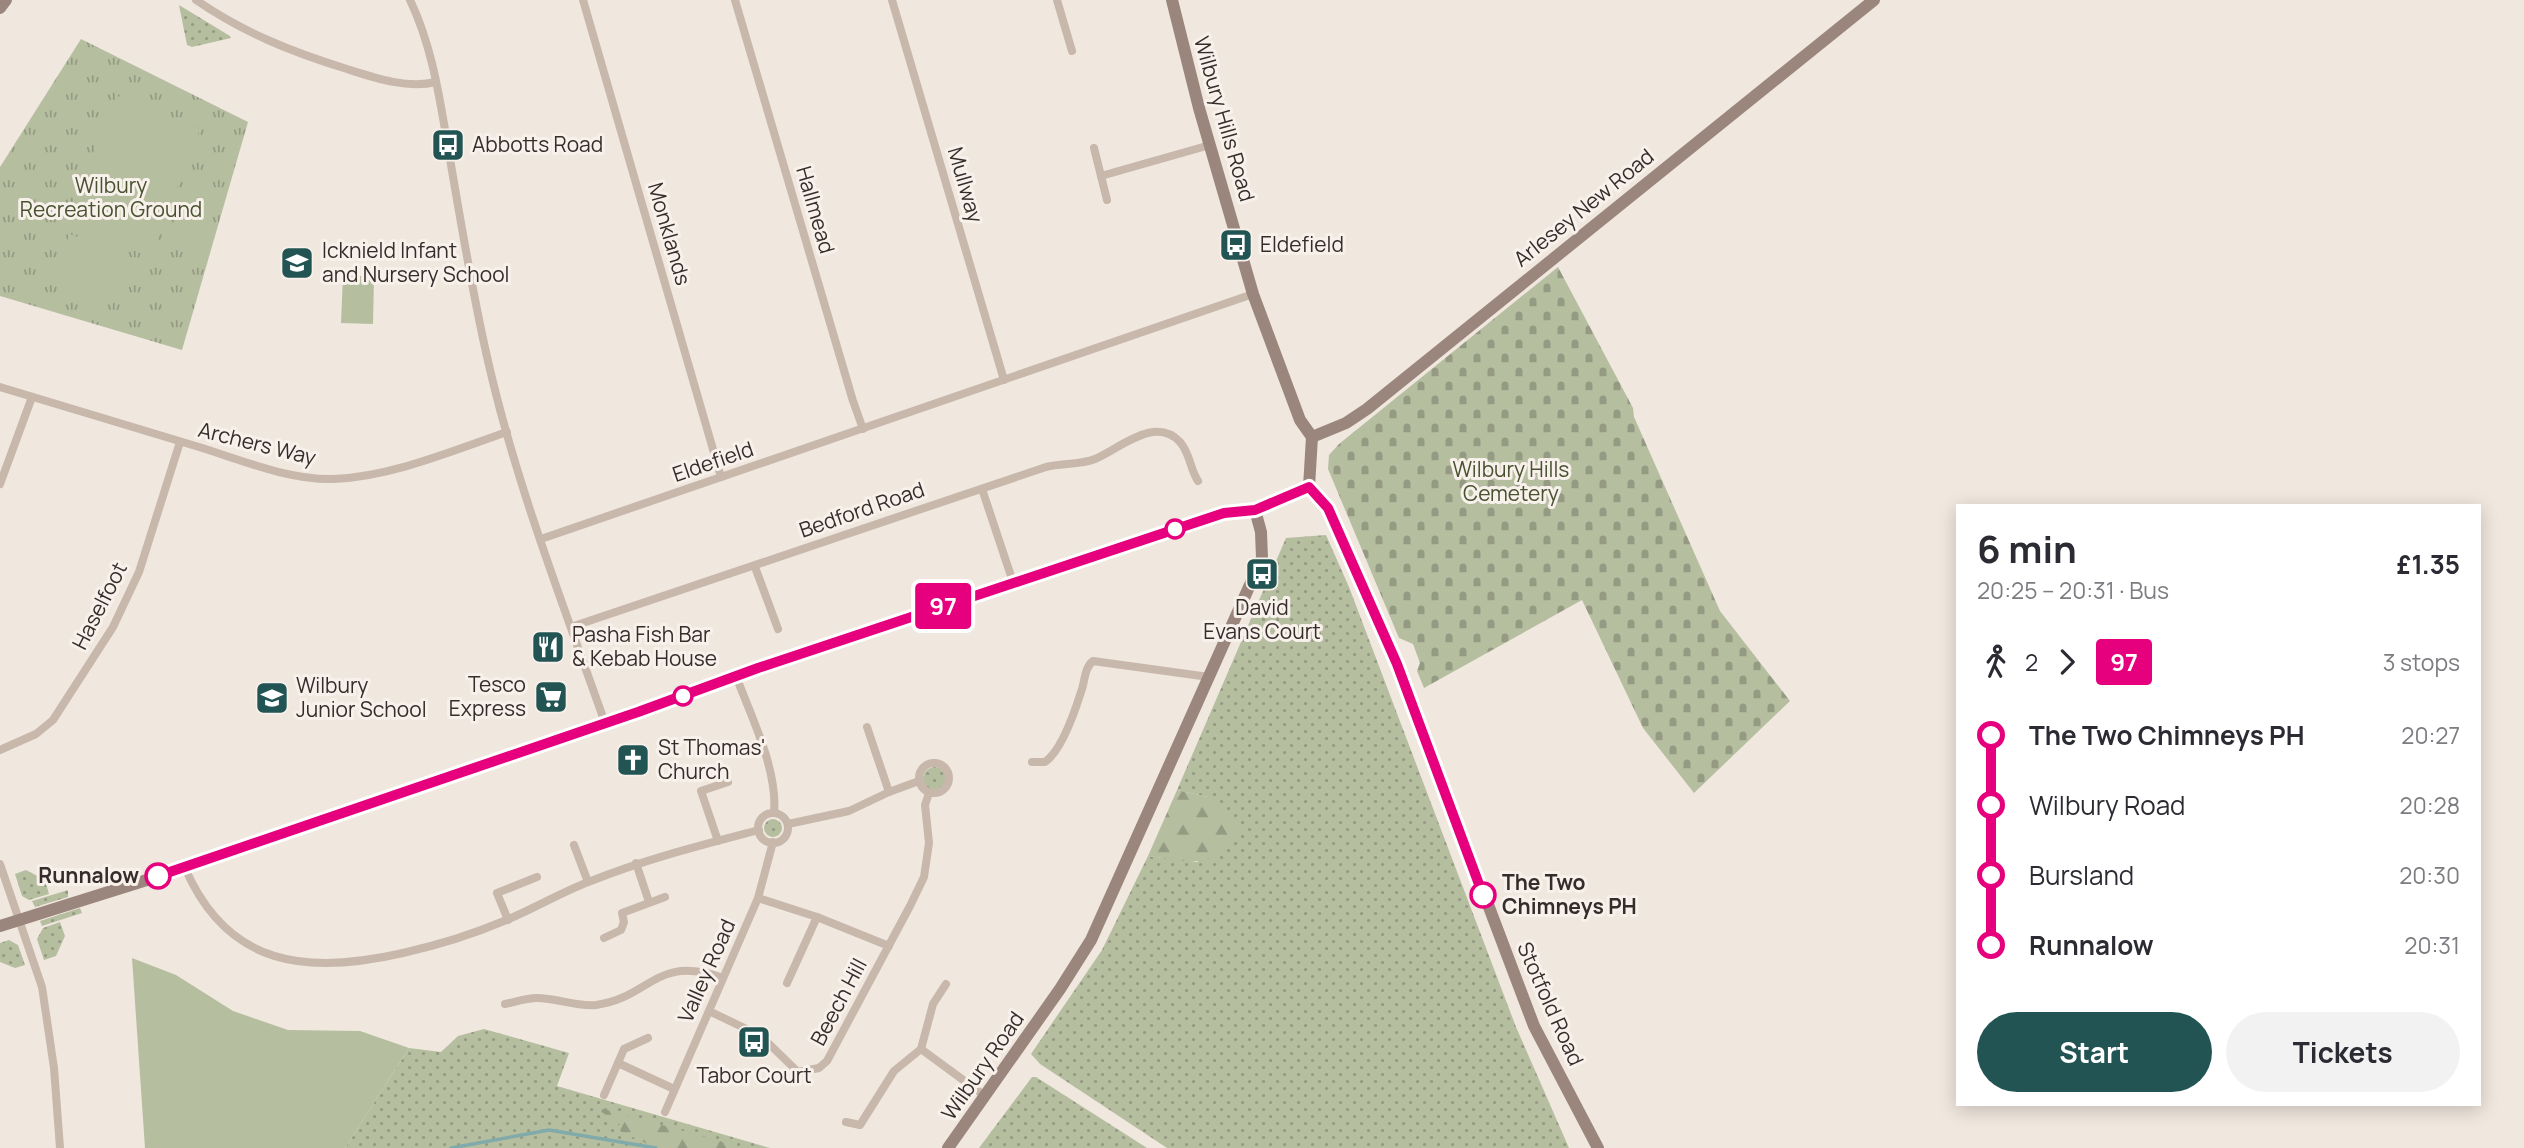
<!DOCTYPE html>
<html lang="en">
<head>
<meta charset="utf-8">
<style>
  :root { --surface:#fff; --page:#f2f2f3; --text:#2b2b33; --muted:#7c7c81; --accent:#235454 }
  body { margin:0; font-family:Manrope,sans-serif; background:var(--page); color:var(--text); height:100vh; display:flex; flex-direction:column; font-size:26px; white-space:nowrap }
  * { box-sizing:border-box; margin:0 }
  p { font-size:23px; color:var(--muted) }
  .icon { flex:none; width:38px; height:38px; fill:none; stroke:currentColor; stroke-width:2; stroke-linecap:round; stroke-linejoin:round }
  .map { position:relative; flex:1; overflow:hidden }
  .drawer { position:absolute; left:1956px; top:504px; width:525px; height:602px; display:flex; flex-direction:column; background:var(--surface); border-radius:0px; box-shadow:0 4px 18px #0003 }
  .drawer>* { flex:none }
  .badge { padding:0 14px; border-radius:5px; font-size:24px; line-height:46px }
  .map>.badge { position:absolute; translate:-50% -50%; box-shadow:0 0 0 4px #fff }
  .legs { display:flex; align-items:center; gap:10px; height:77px; padding:0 21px; font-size:23px }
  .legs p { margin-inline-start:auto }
  .overview { display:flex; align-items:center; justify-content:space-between; height:119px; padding:0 21px }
  h1 { font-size:38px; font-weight:700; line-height:52px }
  .primary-button { display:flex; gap:14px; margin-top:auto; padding:14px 21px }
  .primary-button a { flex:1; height:80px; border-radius:42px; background:var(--accent); color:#fff; font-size:28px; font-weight:700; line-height:80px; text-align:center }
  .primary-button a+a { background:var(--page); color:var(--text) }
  ul { padding:0 21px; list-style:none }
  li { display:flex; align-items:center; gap:24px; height:70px; font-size:26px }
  li i { display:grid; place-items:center; width:10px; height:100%; margin:0 9px; background:currentColor }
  li i::after { content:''; width:18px; height:18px; margin:-9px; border:5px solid; border-radius:50%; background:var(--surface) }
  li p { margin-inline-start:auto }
  li:first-child i { background:linear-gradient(#0000 50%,currentColor 0) }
  li:last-child i { background:linear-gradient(currentColor 50%,#0000 0) }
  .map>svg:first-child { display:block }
</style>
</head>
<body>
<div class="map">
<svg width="2524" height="1148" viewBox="0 0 2524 1148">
  <defs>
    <pattern id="grass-dots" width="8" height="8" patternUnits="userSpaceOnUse" patternTransform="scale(1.75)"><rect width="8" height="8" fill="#b6bea0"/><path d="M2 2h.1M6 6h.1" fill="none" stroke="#959b83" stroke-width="1.8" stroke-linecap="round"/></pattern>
    <pattern id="forest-firs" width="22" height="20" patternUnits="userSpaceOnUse" patternTransform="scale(1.75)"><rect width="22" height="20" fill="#b6bea0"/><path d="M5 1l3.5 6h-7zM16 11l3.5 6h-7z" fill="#959b83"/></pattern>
    <pattern id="cemetery-stones" width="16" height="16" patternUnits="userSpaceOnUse" patternTransform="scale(1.75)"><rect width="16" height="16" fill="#b6bea0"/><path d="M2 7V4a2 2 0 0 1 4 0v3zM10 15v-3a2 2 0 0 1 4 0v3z" fill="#959b83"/></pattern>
    <pattern id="park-tufts" width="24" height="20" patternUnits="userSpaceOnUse" patternTransform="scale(1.75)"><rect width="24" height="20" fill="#b6bea0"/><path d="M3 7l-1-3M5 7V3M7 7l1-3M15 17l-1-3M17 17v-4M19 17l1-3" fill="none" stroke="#959b83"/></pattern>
  </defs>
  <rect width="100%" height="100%" fill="#f0e7de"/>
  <g fill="url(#grass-dots)">
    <polygon points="179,5 230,36 231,38 192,47 187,45"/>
    <polygon points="1326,535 1349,587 1516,1027 1569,1148 1167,1148 1040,1064 1031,1054 1102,950 1148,856 1198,862 1208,797 1177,790 1286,538"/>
    <circle cx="935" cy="779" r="12"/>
    <circle cx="773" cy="828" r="9"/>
    <polygon points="26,870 45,880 49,894 29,900 22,896 15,874"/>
    <polygon points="68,890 68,897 35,907 32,901"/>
    <polygon points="80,908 82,913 42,926 40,921"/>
    <polygon points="60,922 65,936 56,956 44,960 37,939 43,928"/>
    <polygon points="9,940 18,945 25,965 15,968 0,962 0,943"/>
    <polygon points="484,1029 569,1053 557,1086 770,1148 345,1148 409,1048 441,1052 458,1036"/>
    <polygon points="1032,1077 1036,1077 1147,1148 979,1148"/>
  </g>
  <g fill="url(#forest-firs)">
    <path d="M 1177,790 L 1208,797 L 1241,832 C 1207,871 1195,862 1148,856 Z"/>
    <polygon points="593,1106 745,1148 656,1148 620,1131 622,1126"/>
  </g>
  <polygon fill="url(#cemetery-stones)" points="1558,267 1633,408 1634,417 1720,611 1790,701 1694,793 1643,728 1582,600 1424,688 1417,671 1420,663 1413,644 1399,638 1328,469 1329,455 1339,444"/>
  <polygon fill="url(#park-tufts)" points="81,39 248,122 182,350 0,296 0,167"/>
  <g fill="#b6bea0">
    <polygon points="117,96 200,129 150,257 66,224"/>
    <polygon points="184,194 216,204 202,249 170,240"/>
    <polygon points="70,234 132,260 113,304 51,278"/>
    <polygon points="343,276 374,276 373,324 341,323"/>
    <polygon points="132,958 176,975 233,1011 288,1030 360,1031 409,1048 345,1148 145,1148"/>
  </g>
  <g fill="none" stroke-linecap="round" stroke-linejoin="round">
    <polyline stroke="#80abaa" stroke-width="3.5" points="451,1148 549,1130 656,1148"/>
    <g stroke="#c8b7ab" stroke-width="8">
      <path d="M 196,0 C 244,33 292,52 347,69 C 375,78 407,89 436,82"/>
      <path d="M 410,0 C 433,48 440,101 449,153 C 461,223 472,292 488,361 C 516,484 563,604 605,723"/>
      <polyline points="583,0 721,477"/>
      <polyline points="735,0 853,401 863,429"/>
      <polyline points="892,0 1004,380"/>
      <polyline points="1057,0 1072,51"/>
      <polyline points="1094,148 1107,200"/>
      <polyline points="1101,176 1210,145"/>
      <path d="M 0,387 C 66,407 133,427 199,447 C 241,460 288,480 333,479 C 390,477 452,451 507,432"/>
      <polyline points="0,484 32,397"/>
      <polyline points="982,489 1013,582"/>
      <polyline points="541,539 1253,294"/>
      <polyline points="755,567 778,629"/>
      <path d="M 571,627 L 1046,467 C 1062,463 1080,465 1095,459 C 1119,449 1155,415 1180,442 C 1190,453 1190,469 1198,481"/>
      <path d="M 736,676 C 751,716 778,770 774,813"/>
      <polyline points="867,727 889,792"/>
      <polyline points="0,750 36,734 53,720 113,627 139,572 180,442"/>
      <path d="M 1032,762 L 1045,762 C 1061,751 1075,711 1081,692 C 1085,682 1084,668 1093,661 L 1209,677"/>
      <circle cx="934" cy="778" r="15"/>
      <circle cx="773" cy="828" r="15"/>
      <polyline points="788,824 849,811 889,792 919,781"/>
      <polyline points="718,841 701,791 728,782"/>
      <polyline points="574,845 588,882"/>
      <polyline points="636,863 649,902"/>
      <polyline points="0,864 42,987 54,1068 60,1148"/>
      <path d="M 185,868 C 228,967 307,975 403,953 C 438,945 471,935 504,921 C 534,909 561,892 591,881 C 646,859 702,845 759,830"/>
      <polyline points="758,898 817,917 889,946"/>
      <polyline points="508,920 497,893 537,877"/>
      <polyline points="604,938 621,930 624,922 622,913 665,897"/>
      <polyline points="787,983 817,917"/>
      <path d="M 505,1004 C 515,1002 526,998 537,998 C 557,998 576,1007 596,1005 C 652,997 655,954 723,978"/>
      <polyline points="709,1011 761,1036 798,1072 819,1068 827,1061 910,906 924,877 929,843 925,805 929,793"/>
      <polyline points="921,1049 985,1096"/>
      <polyline points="618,1063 674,1089"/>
      <polyline points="604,1095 624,1049 648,1038"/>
      <polyline points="665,1112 758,898 773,842"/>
      <polyline points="846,1122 860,1125 894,1071 921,1049 933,1004 946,984"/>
    </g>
    <g stroke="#9b867d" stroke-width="12">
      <polyline points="1172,0 1199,108 1253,294 1300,420 1312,437 1309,487"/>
      <polyline points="0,8 6,0"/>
      <polyline points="1312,437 1346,423 1367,409 1874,0"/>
      <polyline points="1309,487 1328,508 1397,664 1534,1026 1598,1148"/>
      <polyline points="0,926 185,868 638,712 758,668 1224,513 1255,510 1309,487"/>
      <polyline points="948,1148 1060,989 1091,940 1262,558 1261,532 1255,510"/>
    </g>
  </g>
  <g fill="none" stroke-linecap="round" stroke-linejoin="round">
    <defs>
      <polyline id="line-1" points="158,876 638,712 758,668 1224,513 1255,510 1309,487 1328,508 1397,664 1483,895"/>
    </defs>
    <use href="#line-1" stroke="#fff" stroke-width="16"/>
    <use href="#line-1" stroke="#e6007e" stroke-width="10"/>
  </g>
  <defs>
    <symbol id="bus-square" viewBox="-11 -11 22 22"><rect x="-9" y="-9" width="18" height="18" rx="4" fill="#235454" stroke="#f8f1eb"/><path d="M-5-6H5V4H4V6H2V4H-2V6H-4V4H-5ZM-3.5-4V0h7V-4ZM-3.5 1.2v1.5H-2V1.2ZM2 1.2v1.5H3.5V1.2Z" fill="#fff"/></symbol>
    <symbol id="school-square" viewBox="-11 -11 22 22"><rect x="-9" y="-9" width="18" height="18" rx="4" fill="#235454" stroke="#f8f1eb"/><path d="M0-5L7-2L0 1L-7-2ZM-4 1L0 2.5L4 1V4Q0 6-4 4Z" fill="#fff"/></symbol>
    <symbol id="restaurant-square" viewBox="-11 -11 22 22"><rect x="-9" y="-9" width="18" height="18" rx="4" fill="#235454" stroke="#f8f1eb"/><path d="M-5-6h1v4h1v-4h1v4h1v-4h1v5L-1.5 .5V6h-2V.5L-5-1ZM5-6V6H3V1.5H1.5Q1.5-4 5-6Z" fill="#fff"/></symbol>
    <symbol id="supermarket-square" viewBox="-11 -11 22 22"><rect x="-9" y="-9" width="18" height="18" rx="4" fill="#235454" stroke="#f8f1eb"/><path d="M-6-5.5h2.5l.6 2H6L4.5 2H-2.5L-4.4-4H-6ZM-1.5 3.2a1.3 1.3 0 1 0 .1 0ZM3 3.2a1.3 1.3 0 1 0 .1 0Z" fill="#fff"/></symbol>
    <symbol id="church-square" viewBox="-11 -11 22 22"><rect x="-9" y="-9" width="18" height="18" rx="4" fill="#235454" stroke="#f8f1eb"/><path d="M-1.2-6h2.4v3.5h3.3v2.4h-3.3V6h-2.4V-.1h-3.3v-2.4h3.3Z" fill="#fff"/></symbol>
  </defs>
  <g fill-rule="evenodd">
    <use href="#bus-square" x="429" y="126" width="38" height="38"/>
    <use href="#bus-square" x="1217" y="226" width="38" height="38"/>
    <use href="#school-square" x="278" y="244" width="38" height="38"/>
    <use href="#bus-square" x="1243" y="555" width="38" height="38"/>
    <use href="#restaurant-square" x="529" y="628" width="38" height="38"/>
    <use href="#supermarket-square" x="532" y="678" width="38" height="38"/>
    <use href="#school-square" x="253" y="679" width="38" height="38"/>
    <use href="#church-square" x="614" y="741" width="38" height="38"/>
    <use href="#bus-square" x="735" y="1023" width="38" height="38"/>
  </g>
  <g fill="#fff" stroke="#e6007e" stroke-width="3.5">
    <circle cx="1175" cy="529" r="9"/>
    <circle cx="683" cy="696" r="9"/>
    <circle cx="158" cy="876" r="12"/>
    <circle cx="1483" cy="895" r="12"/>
  </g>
  <g text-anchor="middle" stroke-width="6" stroke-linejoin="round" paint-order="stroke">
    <g font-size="21" fill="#362d2a" stroke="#f8f1eb">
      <text transform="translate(1224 119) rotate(74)" y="7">Wilbury Hills Road</text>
      <text transform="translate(965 185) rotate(74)" y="7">Mullway</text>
      <text transform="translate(1584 208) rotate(-39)" y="7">Arlesey New Road</text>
      <text transform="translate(815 210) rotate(74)" y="7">Hallmead</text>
      <text transform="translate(669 234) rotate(74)" y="7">Monklands</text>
      <text transform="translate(257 444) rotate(14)" y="7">Archers Way</text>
      <text transform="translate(713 462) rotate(-19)" y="7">Eldefield</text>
      <text transform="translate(862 510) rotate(-19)" y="7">Bedford Road</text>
      <text transform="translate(100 606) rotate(-63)" y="7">Haselfoot</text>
      <text transform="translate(707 971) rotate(-66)" y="7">Valley Road</text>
      <text transform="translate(839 1002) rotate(-62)" y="7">Beech Hill</text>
      <text transform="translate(1550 1004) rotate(66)" y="7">Stotfold Road</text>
      <text transform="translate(983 1066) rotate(-55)" y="7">Wilbury Road</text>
    </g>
    <g font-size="21" fill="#362d2a" stroke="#f8f1eb" text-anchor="start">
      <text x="472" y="152">Abbotts Road</text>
      <text x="1260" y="252">Eldefield</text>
      <text x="322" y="258">Icknield Infant<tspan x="322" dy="24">and Nursery School</tspan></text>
      <text x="1262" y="615" text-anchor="middle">David<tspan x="1262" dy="24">Evans Court</tspan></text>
      <text x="572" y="642">Pasha Fish Bar<tspan x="572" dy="24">&amp; Kebab House</tspan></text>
      <text x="526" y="692" text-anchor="end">Tesco<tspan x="526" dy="24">Express</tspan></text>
      <text x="296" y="693">Wilbury<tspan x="296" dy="24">Junior School</tspan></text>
      <text x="658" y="755">St Thomas'<tspan x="658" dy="24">Church</tspan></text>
      <text x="754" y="1083" text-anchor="middle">Tabor Court</text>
    </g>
    <g font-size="21" fill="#485230" stroke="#f8f1eb">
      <text x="111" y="193">Wilbury<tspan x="111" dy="24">Recreation Ground</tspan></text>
      <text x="1511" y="477">Wilbury Hills<tspan x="1511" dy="24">Cemetery</tspan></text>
    </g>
    <g font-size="21" font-weight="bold" fill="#362d2a" stroke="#f8f1eb" text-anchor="end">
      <text x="139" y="883">Runnalow</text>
      <text x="1502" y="890" text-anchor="start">The Two<tspan x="1502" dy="24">Chimneys PH</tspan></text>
    </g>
  </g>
</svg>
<b class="badge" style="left:943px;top:606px;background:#e6007e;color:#fff">97</b>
<section class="drawer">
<div class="overview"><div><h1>6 min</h1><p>20:25 – 20:31 · Bus</p></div><b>£1.35</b></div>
<div class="legs"><svg class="icon" aria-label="walk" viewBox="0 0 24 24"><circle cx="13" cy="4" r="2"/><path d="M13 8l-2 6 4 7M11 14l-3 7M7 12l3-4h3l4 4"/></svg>2<svg class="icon" aria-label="forward" viewBox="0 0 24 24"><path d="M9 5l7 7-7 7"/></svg><b class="badge" style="background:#e6007e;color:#fff">97</b><p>3 stops</p></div>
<ul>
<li><i style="color:#e6007e"></i><b>The Two Chimneys PH</b><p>20:27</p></li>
<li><i style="color:#e6007e"></i><span>Wilbury Road</span><p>20:28</p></li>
<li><i style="color:#e6007e"></i><span>Bursland</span><p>20:30</p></li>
<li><i style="color:#e6007e"></i><b>Runnalow</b><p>20:31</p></li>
</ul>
<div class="primary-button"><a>Start</a><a>Tickets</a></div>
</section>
</div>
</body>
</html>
